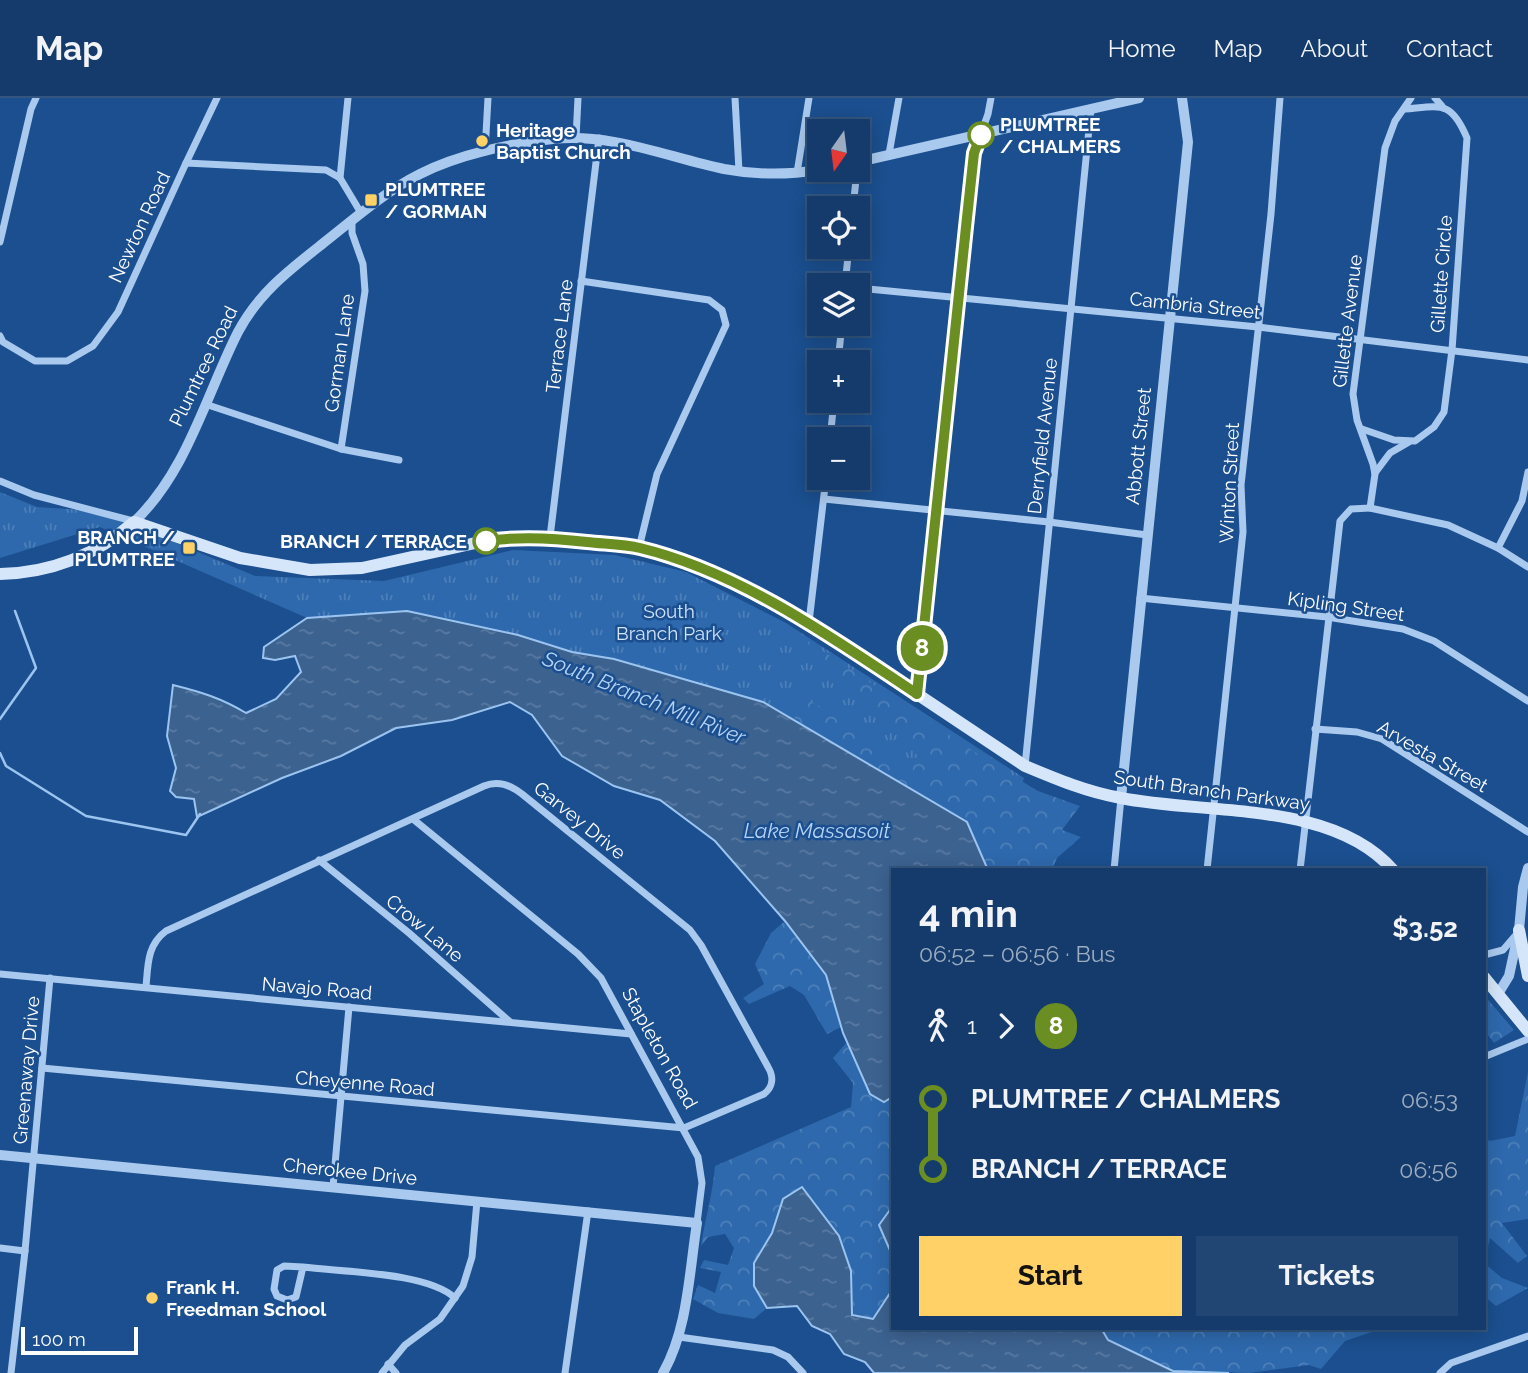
<!DOCTYPE html>
<html lang="en">
<head>
<meta charset="utf-8">
<style>
  :root { --surface:#143b6b; --page:#214673; --text:#f1f3f6; --muted:#9dadc1; --line:#33557e; --accent:#ffd166 }
  body { margin:0; font-family:Raleway,sans-serif; background:var(--page); color:var(--text); height:100vh; display:flex; flex-direction:column; font-size:26px; white-space:nowrap }
  * { box-sizing:border-box; margin:0 }
  p { font-size:23px; color:var(--muted) }
  .icon { flex:none; width:38px; height:38px; fill:none; stroke:currentColor; stroke-width:2; stroke-linecap:round; stroke-linejoin:round }
  .map { position:relative; flex:1; overflow:hidden }
  .sheet { position:absolute; left:891px; top:770px; width:595px; height:462px; display:flex; flex-direction:column; background:var(--surface); border-radius:0px; box-shadow:0 4px 18px #0003,0 0 0 2px var(--line) }
  .sheet>* { flex:none }
  .badge { padding:0 14px; border-radius:23px; font-size:24px; line-height:46px }
  .needle { width:46px; rotate:194deg }
  .tools { position:absolute; left:807px; top:21px; display:grid; gap:14px }
  .tools a { display:grid; place-items:center; width:63px; height:63px; border-radius:0px; background:var(--surface); box-shadow:0 4px 18px #0003,0 0 0 2px var(--line); font-size:35px }
  .scale { position:absolute; left:21px; bottom:18px; width:117px; box-sizing:border-box; padding-left:7px; border:4px solid #fff; border-top:0; font-size:19px; line-height:24px; white-space:nowrap; color:#fff; -webkit-text-stroke:5px #1b4f8f; paint-order:stroke }
  .map>.badge { position:absolute; translate:-50% -50%; box-shadow:0 0 0 4px #fff }
  .legs { display:flex; align-items:center; gap:10px; height:77px; padding:0 28px; font-size:23px }
  .legs p { margin-inline-start:auto }
  .overview { display:flex; align-items:center; justify-content:space-between; height:119px; padding:0 28px }
  h1 { font-size:38px; font-weight:700; line-height:52px }
  .action { display:flex; gap:14px; margin-top:auto; padding:14px 28px }
  .action a { flex:1; height:80px; border-radius:0px; background:var(--accent); color:#111; font-size:28px; font-weight:700; line-height:80px; text-align:center }
  .action a+a { background:var(--page); color:var(--text) }
  ul { padding:0 28px; list-style:none }
  li { display:flex; align-items:center; gap:24px; height:70px; font-size:26px }
  li i { display:grid; place-items:center; width:10px; height:100%; margin:0 9px; background:currentColor }
  li i::after { content:''; width:18px; height:18px; margin:-9px; border:5px solid; border-radius:50%; background:var(--surface) }
  li p { margin-inline-start:auto }
  li:first-child i { background:linear-gradient(#0000 50%,currentColor 0) }
  li:last-child i { background:linear-gradient(currentColor 50%,#0000 0) }
  header { display:flex; align-items:center; gap:42px; box-sizing:border-box; height:98px; padding:0 35px; background:var(--surface); border-bottom:2px solid var(--line) }
  header strong { font-size:33px }
  nav { display:flex; gap:38px; margin-inline-start:auto; font-size:24px }
  .map>svg:first-child { display:block }
</style>
</head>
<body>
<header>
<strong>Map</strong>
<nav><a>Home</a><a>Map</a><a>About</a><a>Contact</a></nav>
</header>
<div class="map">
<svg width="1528" height="1275" viewBox="0 0 1528 1275">
  <defs>
    <pattern id="grass-tufts" width="24" height="20" patternUnits="userSpaceOnUse" patternTransform="scale(1.75)"><rect width="24" height="20" fill="#2e69ad"/><path d="M3 7l-1-3M5 7V3M7 7l1-3M15 17l-1-3M17 17v-4M19 17l1-3" fill="none" stroke="#4d80b9"/></pattern>
    <pattern id="forest-crowns" width="20" height="18" patternUnits="userSpaceOnUse" patternTransform="scale(1.75)"><rect width="20" height="18" fill="#2e69ad"/><path d="M2 6a3 3 0 1 1 6 0M12 15a3 3 0 1 1 6 0" fill="none" stroke="#4d80b9"/></pattern>
    <pattern id="water-ripples" width="26" height="14" patternUnits="userSpaceOnUse" patternTransform="scale(1.75)"><rect width="26" height="14" fill="#3c6290"/><path d="M2 4q2-2 4 0t4 0M15 11q2-2 4 0t4 0" fill="none" stroke="#597aa1"/></pattern>
  </defs>
  <rect width="100%" height="100%" fill="#1b4f8f"/>
  <polygon fill="url(#grass-tufts)" points="0,394 37,409 100,413 255,478 384,483 513,452 615,457 686,474 786,525 1024,680 1011,718 967,724 763,604 614,561 572,554 518,537 407,513 307,520 100,429 0,460"/>
  <g fill="url(#forest-crowns)">
    <polygon points="806,542 993,666 1038,693 1080,708 1062,732 1081,739 1057,760 1052,772 988,772 967,724 794,622 802,597 903,663 919,661 906,637 821,577"/>
    <polygon points="785,823 826,877 841,929 827,936 804,897 790,888 749,906 743,900 764,886 755,866 771,835"/>
    <polygon points="1484,897 1514,932 1494,945 1484,932"/>
    <path d="M 847,944 L 870,996 L 884,1004 L 892,999 L 892,1109 L 879,1127 L 892,1157 L 892,1192 L 873,1221 L 851,1217 L 851,1173 L 783,1101 C 779,1112 776,1123 772,1133 C 756,1171 742,1168 767,1210 L 754,1221 L 718,1215 L 693,1201 L 698,1187 L 715,1195 L 721,1174 L 700,1170 L 704,1162 L 728,1167 L 734,1150 L 725,1136 L 708,1139 L 701,1148 C 705,1121 713,1095 715,1068 L 851,1009 L 853,985 L 833,960 Z"/>
    <polygon points="1528,974 1528,1121 1502,1125 1527,1158 1518,1165 1490,1140 1484,1165 1502,1180 1528,1190 1496,1208 1484,1198 1484,1039 1490,1043 1515,1038"/>
    <polygon points="1101,1230 1383,1230 1345,1243 1321,1271 1309,1267 1249,1275 1174,1273 1108,1242"/>
  </g>
  <g fill="url(#water-ripples)" stroke="#9cc4f0" stroke-width="2">
    <path d="M 407,513 L 518,537 L 572,554 L 614,561 L 763,604 L 967,724 L 988,772 L 892,772 L 892,999 L 884,1004 L 870,996 L 843,935 L 826,877 L 785,823 L 715,743 L 660,702 L 614,688 L 562,658 L 532,617 L 510,604 L 452,622 L 396,630 L 341,658 L 282,680 L 197,719 L 194,701 L 176,699 L 170,693 L 176,670 L 167,638 L 173,587 C 201,594 221,600 246,615 L 276,601 L 301,574 L 295,558 L 275,562 L 263,560 L 264,549 L 307,520 Z"/>
    <polygon points="802,1089 839,1138 851,1173 852,1217 873,1221 892,1192 892,1157 879,1127 892,1109 892,1230 1101,1230 1108,1242 1173,1273 1229,1275 874,1275 865,1264 844,1256 830,1236 812,1228 797,1208 767,1210 754,1188 754,1165 772,1135 783,1101"/>
  </g>
  <g fill="none" stroke-linecap="round" stroke-linejoin="round">
    <g stroke="#9cc4f0" stroke-width="2.5">
      <polyline points="0,621 36,570 15,513"/>
      <polyline points="0,655 6,668 86,718 186,737 200,716"/>
    </g>
    <g stroke="#a9c9ee" stroke-width="7">
      <polyline points="735,0 739,73"/>
      <polyline points="1435,0 1442,8"/>
      <polyline points="576,40 578,0"/>
      <polyline points="485,54 488,0"/>
      <polyline points="889,56 899,0"/>
      <polyline points="186,65 217,0"/>
      <polyline points="797,75 809,0"/>
      <polyline points="340,80 348,0"/>
      <polyline points="853,110 857,72"/>
      <polyline points="0,144 31,11 36,0"/>
      <polyline points="581,183 709,202 722,212 726,227 657,376 639,450"/>
      <polyline points="845,187 849,149"/>
      <polyline points="858,190 1258,229 1528,262"/>
      <polyline points="0,238 3,244 35,263 67,263 93,248 118,214 186,65 326,72 340,80 361,115"/>
      <polyline points="838,264 842,226"/>
      <polyline points="205,306 341,351 399,362"/>
      <path d="M 1362,331 L 1394,342 L 1415,343 L 1434,329 L 1444,314 L 1452,252 L 1467,40 C 1451,2 1441,8 1405,11"/>
      <polyline points="830,341 834,303"/>
      <polyline points="341,351 365,193 363,166 352,135 352,123"/>
      <polyline points="1375,375 1390,355 1409,344"/>
      <polyline points="0,383 34,397 133,423"/>
      <polyline points="824,401 1049,424 1147,437"/>
      <polyline points="1370,410 1448,427 1498,450 1528,469"/>
      <polyline points="550,439 599,40"/>
      <polyline points="1498,450 1522,403 1528,374"/>
      <polyline points="1140,500 1327,519 1403,531 1434,543 1528,603"/>
      <polyline points="809,524 826,380"/>
      <polyline points="917,596 974,55 988,16 991,0"/>
      <polyline points="1315,631 1357,634 1382,641 1528,734"/>
      <polyline points="1025,668 1091,11"/>
      <polyline points="413,721 578,856 601,880 698,1059 702,1085 697,1125"/>
      <polyline points="319,762 409,835 509,923"/>
      <polyline points="1114,772 1121,700"/>
      <polyline points="1207,772 1243,434 1241,387 1271,116 1280,0"/>
      <polyline points="1300,772 1340,423 1351,411 1370,410 1375,376 1373,366 1357,322 1353,296 1385,50 1395,23 1411,0"/>
      <polyline points="1484,857 1503,852 1515,838"/>
      <polyline points="0,876 631,936"/>
      <polyline points="1484,959 1528,941"/>
      <path d="M 42,970 L 684,1030 L 764,996 C 773,989 774,979 768,969 L 701,847 L 690,832 L 522,696 C 510,687 498,682 484,688 L 166,833 C 147,847 148,867 146,889"/>
      <polyline points="333,1089 349,909"/>
      <polyline points="0,1150 25,1153"/>
      <path d="M 303,1169 L 284,1168 L 277,1172 L 274,1191 L 277,1198 L 287,1202 L 296,1199 L 303,1169 C 342,1174 427,1174 455,1200"/>
      <polyline points="679,1239 773,1252 788,1259 803,1275"/>
      <polyline points="388,1266 396,1275"/>
      <polyline points="11,1275 25,1153 50,880"/>
      <polyline points="382,1275 405,1247 440,1221 463,1188 472,1159 477,1103"/>
      <polyline points="565,1275 588,1113"/>
      <polyline points="1440,1275 1451,1265 1528,1238"/>
    </g>
    <g stroke="#a9c9ee" stroke-width="10">
      <polyline points="858,64 1139,0"/>
      <path d="M 134,424 C 187,374 206,297 238,234 C 258,196 288,173 321,147 C 353,122 384,94 420,76 C 457,57 511,45 553,41 C 613,35 667,59 724,71 C 756,77 787,77 819,72"/>
      <polyline points="1121,700 1188,44 1182,0"/>
      <polyline points="1498,896 1509,878 1519,832 1523,789 1528,770"/>
      <path d="M 0,1057 L 697,1125 C 689,1175 688,1231 663,1275"/>
    </g>
    <g stroke="#d6e6fa" stroke-width="12">
      <path d="M 0,476 C 50,475 97,457 134,424 L 240,460 L 310,472 L 362,470 L 489,442 L 550,439 L 639,450 L 702,470 L 809,524 L 1025,668 C 1056,681 1087,694 1121,700 C 1205,717 1332,702 1393,772"/>
      <polyline points="1519,832 1528,878"/>
      <polyline points="1484,879 1528,933"/>
    </g>
  </g>
  <g fill="none" stroke-linecap="round" stroke-linejoin="round">
    <defs>
      <path id="line-1" d="M 486,443 C 520,438 554,440 587,444 C 605,446 623,446 640,450 C 740,474 833,540 917,596 L 966,129 L 974,55 L 981,37"/>
    </defs>
    <use href="#line-1" stroke="#fff" stroke-width="16"/>
    <use href="#line-1" stroke="#6b8e23" stroke-width="10"/>
  </g>
  <g fill="#fff" stroke="#6b8e23" stroke-width="3.5">
    <circle cx="981" cy="37" r="12"/>
    <circle cx="486" cy="443" r="12"/>
  </g>
  <g fill="#ffd166" stroke="#1b4f8f" stroke-width="2.5">
    <circle cx="482" cy="43" r="7"/>
    <rect x="364" y="95" width="14" height="14" rx="3.5"/>
    <rect x="182" y="443" width="14" height="14" rx="3.5"/>
    <circle cx="152" cy="1200" r="7"/>
  </g>
  <g text-anchor="middle" stroke-width="5" stroke-linejoin="round" paint-order="stroke">
    <g font-size="19" font-weight="bold" fill="#fff" stroke="#1b4f8f" text-anchor="start">
      <text x="1000" y="33">PLUMTREE<tspan x="1000" dy="22">/ CHALMERS</tspan></text>
      <text x="467" y="450" text-anchor="end">BRANCH / TERRACE</text>
    </g>
    <g font-size="19" font-weight="bold" fill="#fff" stroke="#1b4f8f" text-anchor="start">
      <text x="496" y="39">Heritage<tspan x="496" dy="22">Baptist Church</tspan></text>
      <text x="385" y="98">PLUMTREE<tspan x="385" dy="22">/ GORMAN</tspan></text>
      <text x="175" y="446" text-anchor="end">BRANCH /<tspan x="175" dy="22">PLUMTREE</tspan></text>
      <text x="166" y="1196">Frank H.<tspan x="166" dy="22">Freedman School</tspan></text>
    </g>
    <g font-size="19" fill="#fff" stroke="#1b4f8f">
      <text transform="translate(139 129) rotate(-65)" y="7">Newton Road</text>
      <text transform="translate(1441 176) rotate(-86)" y="7">Gillette Circle</text>
      <text transform="translate(1195 207) rotate(6)" y="7">Cambria Street</text>
      <text transform="translate(1347 223) rotate(-83)" y="7">Gillette Avenue</text>
      <text transform="translate(559 238) rotate(-83)" y="7">Terrace Lane</text>
      <text transform="translate(339 255) rotate(-82)" y="7">Gorman Lane</text>
      <text transform="translate(203 268) rotate(-64)" y="7">Plumtree Road</text>
      <text transform="translate(1042 338) rotate(-84)" y="7">Derryfield Avenue</text>
      <text transform="translate(1138 348) rotate(-84)" y="7">Abbott Street</text>
      <text transform="translate(1229 385) rotate(-87)" y="7">Winton Street</text>
      <text transform="translate(1346 508) rotate(8)" y="7">Kipling Street</text>
      <text transform="translate(1433 658) rotate(30)" y="7">Arvesta Street</text>
      <text transform="translate(1212 692) rotate(8)" y="7">South Branch Parkway</text>
      <text transform="translate(580 722) rotate(39)" y="7">Garvey Drive</text>
      <text transform="translate(425 830) rotate(40)" y="7">Crow Lane</text>
      <text transform="translate(317 890) rotate(5)" y="7">Navajo Road</text>
      <text transform="translate(660 950) rotate(61)" y="7">Stapleton Road</text>
      <text transform="translate(26 972) rotate(-85)" y="7">Greenaway Drive</text>
      <text transform="translate(365 985) rotate(5)" y="7">Cheyenne Road</text>
      <text transform="translate(350 1073) rotate(6)" y="7">Cherokee Drive</text>
    </g>
    <g font-size="19" fill="#cfe3fa" stroke="#1b4f8f">
      <text x="669" y="520">South<tspan x="669" dy="22">Branch Park</tspan></text>
    </g>
    <g font-size="21" font-style="italic" fill="#b5d3f5" stroke="#1b4f8f">
      <text transform="translate(644 600) rotate(22)" y="7">South Branch Mill River</text>
      <text x="817" y="740">Lake Massasoit</text>
    </g>
  </g>
</svg>
<div class="tools">
<a><svg class="needle" viewBox="-14 -14 28 28"><path d="M0-13l5 13h-10z" fill="#e53935"/><path d="M0 13l5-13h-10z" fill="#9dadc1"/></svg></a>
<a><svg class="icon" aria-label="locate" viewBox="0 0 24 24"><circle cx="12" cy="12" r="6"/><path d="M12 2v4M12 18v4M2 12h4M18 12h4"/></svg></a>
<a><svg class="icon" aria-label="layers" viewBox="0 0 24 24"><path d="M12 4l9 5-9 5-9-5zM3 14l9 5 9-5"/></svg></a>
<a>+</a>
<a>−</a>
</div>
<div class="scale">100 m</div>
<b class="badge" style="left:922px;top:550px;background:#6b8e23;color:#fff">8</b>
<section class="sheet">
<div class="overview"><div><h1>4 min</h1><p>06:52 – 06:56 · Bus</p></div><b>$3.52</b></div>
<div class="legs"><svg class="icon" aria-label="walk" viewBox="0 0 24 24"><circle cx="13" cy="4" r="2"/><path d="M13 8l-2 6 4 7M11 14l-3 7M7 12l3-4h3l4 4"/></svg>1<svg class="icon" aria-label="forward" viewBox="0 0 24 24"><path d="M9 5l7 7-7 7"/></svg><b class="badge" style="background:#6b8e23;color:#fff">8</b></div>
<ul>
<li><i style="color:#6b8e23"></i><b>PLUMTREE / CHALMERS</b><p>06:53</p></li>
<li><i style="color:#6b8e23"></i><b>BRANCH / TERRACE</b><p>06:56</p></li>
</ul>
<div class="action"><a>Start</a><a>Tickets</a></div>
</section>
</div>
</body>
</html>
